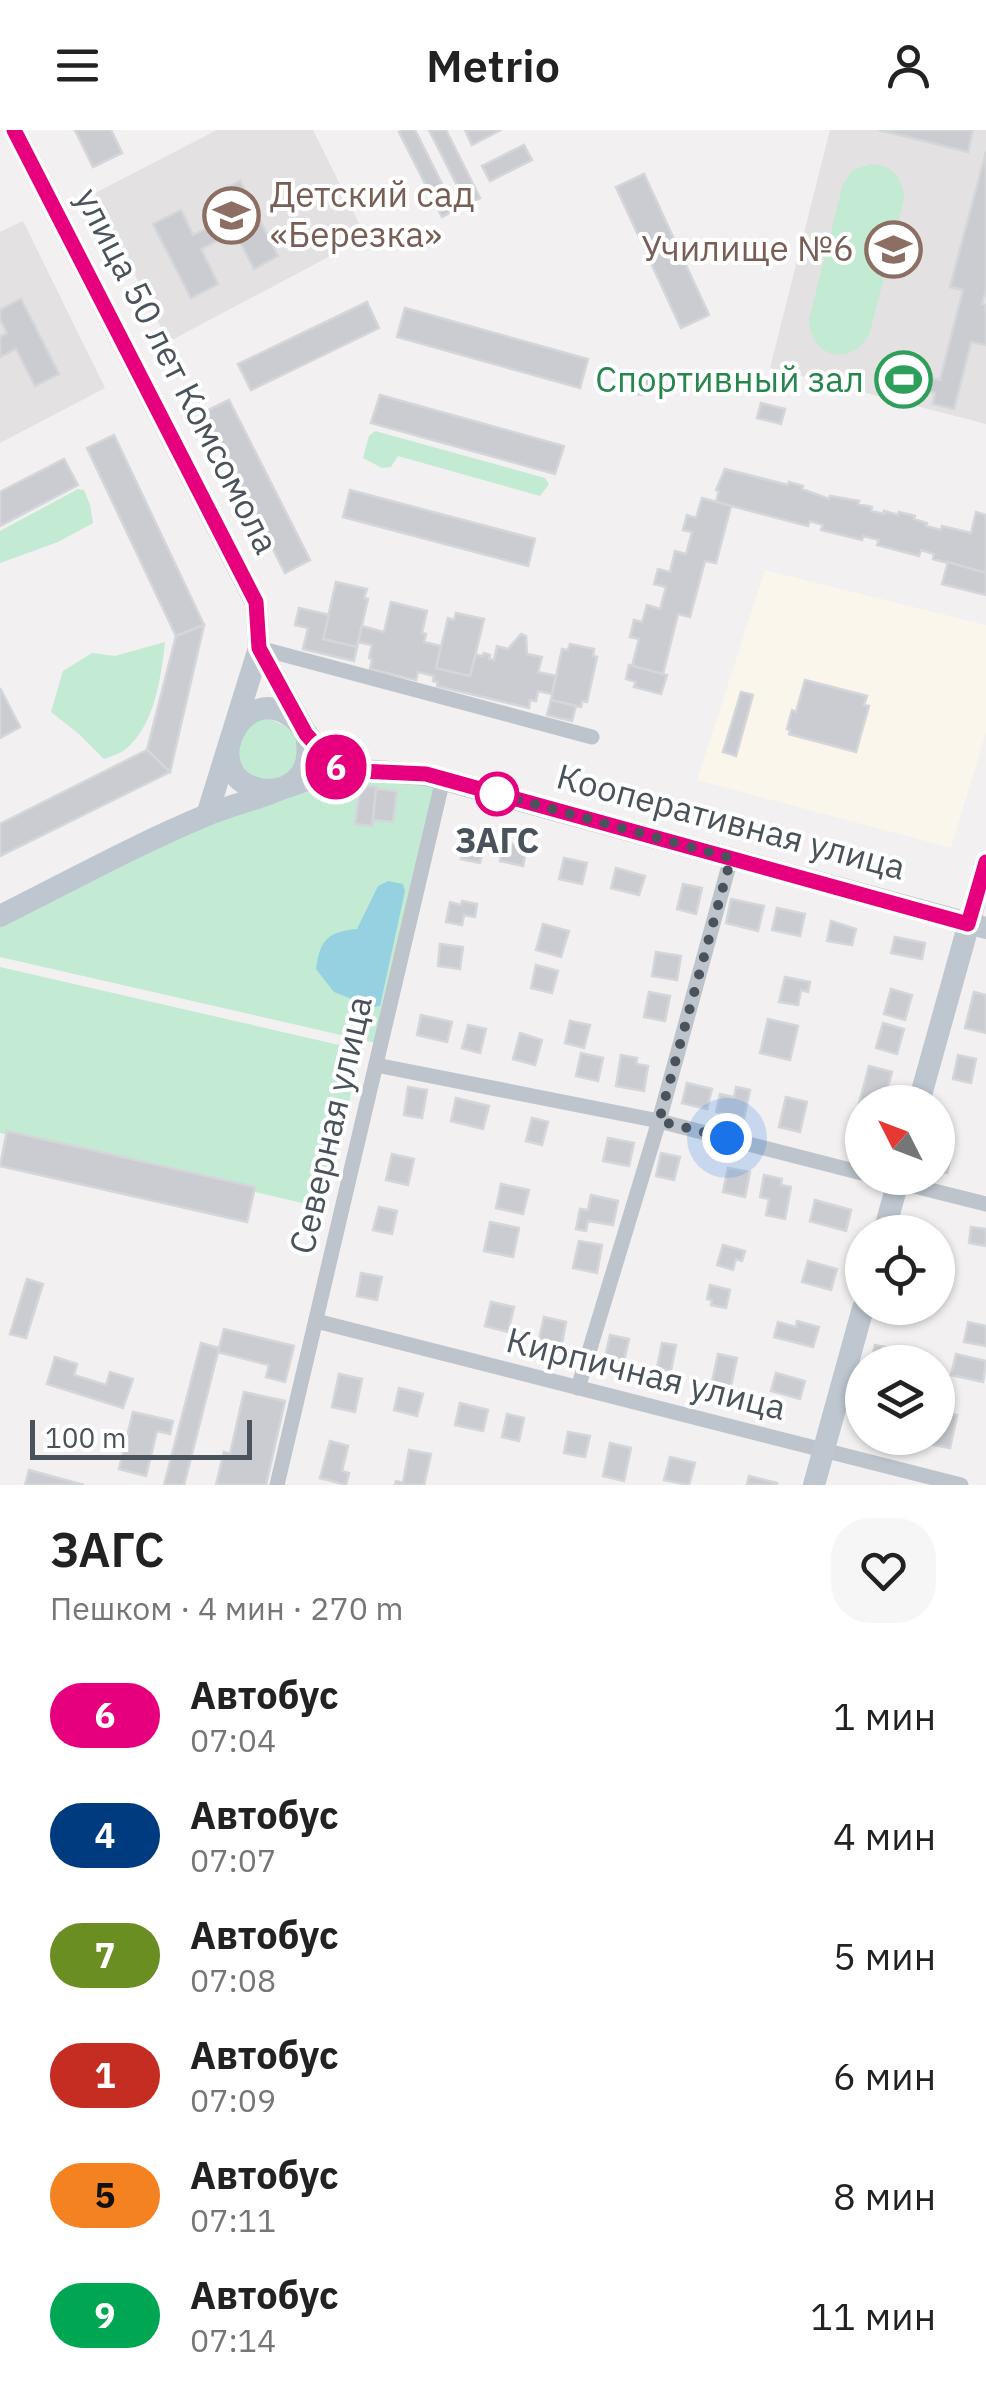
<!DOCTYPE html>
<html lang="ru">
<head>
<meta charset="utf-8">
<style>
  :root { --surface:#fff; --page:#f6f6f6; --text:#222; --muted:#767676 }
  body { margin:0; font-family:"IBM Plex Sans",sans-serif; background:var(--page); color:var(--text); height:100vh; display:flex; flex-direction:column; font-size:38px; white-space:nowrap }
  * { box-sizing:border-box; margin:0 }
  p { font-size:32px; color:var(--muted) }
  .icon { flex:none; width:55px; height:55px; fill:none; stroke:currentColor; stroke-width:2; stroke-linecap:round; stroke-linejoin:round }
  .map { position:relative; height:1355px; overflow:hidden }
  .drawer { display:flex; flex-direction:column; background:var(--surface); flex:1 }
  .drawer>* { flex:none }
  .badge { padding:0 20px; border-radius:32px; font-size:35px; line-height:65px }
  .needle { width:65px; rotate:312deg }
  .fabs { position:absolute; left:845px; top:955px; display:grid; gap:20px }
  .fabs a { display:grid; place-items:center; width:110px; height:110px; border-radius:50%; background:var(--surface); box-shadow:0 2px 8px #0004; font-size:50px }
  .scale { position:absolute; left:30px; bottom:25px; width:222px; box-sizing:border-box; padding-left:10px; border:5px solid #4a535b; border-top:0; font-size:28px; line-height:35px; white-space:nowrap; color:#4a535b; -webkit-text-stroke:8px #fff; paint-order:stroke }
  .you { position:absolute; width:50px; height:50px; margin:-25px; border:8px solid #fff; border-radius:50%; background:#1a73e8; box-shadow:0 0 0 15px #1a73e833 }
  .map>.badge { position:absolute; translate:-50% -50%; box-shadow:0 0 0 5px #fff }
  .round { display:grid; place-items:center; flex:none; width:105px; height:105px; border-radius:40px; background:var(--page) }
  .head { display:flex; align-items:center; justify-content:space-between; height:170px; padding:0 50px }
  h1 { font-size:48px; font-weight:600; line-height:75px }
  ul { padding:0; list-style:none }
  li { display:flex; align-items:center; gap:30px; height:120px; padding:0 50px }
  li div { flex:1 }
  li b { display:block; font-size:38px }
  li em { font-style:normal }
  li .badge { min-width:110px; font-weight:700; text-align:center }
  header { display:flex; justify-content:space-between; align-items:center; height:130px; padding:0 50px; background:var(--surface); font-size:45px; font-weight:600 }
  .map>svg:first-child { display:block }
</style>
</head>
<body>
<header><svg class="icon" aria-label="menu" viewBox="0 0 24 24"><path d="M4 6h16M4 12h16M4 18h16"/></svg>Metrio<svg class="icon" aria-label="person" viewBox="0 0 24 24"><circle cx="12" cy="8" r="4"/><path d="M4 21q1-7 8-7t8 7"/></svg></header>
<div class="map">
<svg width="986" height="1355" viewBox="0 0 986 1355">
  <rect width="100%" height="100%" fill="#f2f0f0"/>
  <polygon fill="#faf6eb" points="765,440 986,495 986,602 951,718 697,650"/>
  <g fill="#e3e1e1">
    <polygon points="217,0 313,0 366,107 168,212 95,63"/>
    <polygon points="830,0 986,0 986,294 770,238"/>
    <polygon points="23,91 105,258 0,313 0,102"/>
  </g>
  <g fill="#c3ead3">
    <path d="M 871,34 C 892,35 903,48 904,69 L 869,205 C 849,238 811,227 809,190 L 843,54 L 853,40 Z"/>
    <polygon points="375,301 545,348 549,354 540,366 398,326 391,337 382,338 363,328 369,306"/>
    <polygon points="78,359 84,360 90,375 93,393 58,412 0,433 0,401"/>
    <path d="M 165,512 C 161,547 155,594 126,619 C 120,624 111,626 104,629 L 79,604 L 51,582 L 63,541 L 92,523 L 115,526 Z"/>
    <polygon points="258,583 303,605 289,651 242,647 233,606"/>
    <polygon points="339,645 436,654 376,913 0,827 0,792 209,690"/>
    <polygon points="0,837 361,920 324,1078 0,1003"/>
  </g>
  <path fill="#96d1e2" d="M 388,751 L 403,754 L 405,761 L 380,876 L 373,877 L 334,862 L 316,839 C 320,809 328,802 357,799 L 378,756 Z"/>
  <g fill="#cbccd2" stroke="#d4d6da" stroke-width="2.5">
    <polygon points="75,0 111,0 122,23 93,37"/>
    <polygon points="403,0 415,0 455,80 442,87 399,2"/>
    <polygon points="429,0 446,0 480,68 467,75"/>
    <polygon points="465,0 501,0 472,15"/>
    <polygon points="879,0 973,0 968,22"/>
    <polygon points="524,15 532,30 490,51 482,36"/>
    <polygon points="986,22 986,160 982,174 986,175 986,215 971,212 954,279 933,274 935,263 923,260 922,265 879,253 885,232 928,243 927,247 940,250 963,160 950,157"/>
    <polygon points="644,44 709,185 681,198 616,57"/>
    <polygon points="240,51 278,126 254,139 235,102 201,119 218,154 191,168 153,94 181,80 193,105 227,88 215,64"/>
    <polygon points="21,169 59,244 35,256 16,219 0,227 0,207 7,203 0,189 0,180"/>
    <polygon points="367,172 379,198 251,260 238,234"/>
    <polygon points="405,178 588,229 580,258 397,207"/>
    <polygon points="621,244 650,246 649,265 632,264 632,257 620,256"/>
    <polygon points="380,265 564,316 555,344 371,293"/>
    <polygon points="229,270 310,430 285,443 204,282"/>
    <polygon points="761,273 785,279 781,294 757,288"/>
    <polygon points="114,305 196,478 204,495 176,506 87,318"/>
    <polygon points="64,329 78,355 0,396 0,362"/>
    <polygon points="725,339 788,355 789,352 803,356 802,359 829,369 830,366 859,371 858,374 872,377 871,381 884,384 884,381 898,385 899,382 915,386 914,389 927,393 926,396 941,400 942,396 971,403 976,382 986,385 986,443 933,429 934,424 921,420 919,426 877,415 879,410 863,406 862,410 821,400 823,395 810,391 808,396 716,372 719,361 716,360"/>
    <polygon points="350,360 535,409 528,436 343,387"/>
    <polygon points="702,368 731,376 716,433 705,431 690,487 678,484 663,544 632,536 639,509 630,507 634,490 642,492 647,475 660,479 666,457 654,454 658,439 670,442 675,421 686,424 692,402 683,400 687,385 696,388"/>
    <polygon points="948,432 986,443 986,465 942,454"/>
    <polygon points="336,452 367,459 364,468 368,469 357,517 323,509"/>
    <polygon points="391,472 427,481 422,503 426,504 424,512 441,516 436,538 470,546 476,525 483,526 484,523 490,525 489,529 494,530 497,516 508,519 521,504 526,506 527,524 542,527 538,542 556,546 552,564 538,561 536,571 530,570 529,578 437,556 438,552 433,551 434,546 418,542 416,550 370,539 372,529 369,528 372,515 358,512 362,496 384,502"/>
    <polygon points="299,478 329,485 323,509 357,517 354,531 303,519 308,498 295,495"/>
    <polygon points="456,483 484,489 470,546 436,538 448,488 454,490"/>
    <polygon points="204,495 170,642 147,620 176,506"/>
    <polygon points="570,514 594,519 593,526 597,527 587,572 582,571 581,577 551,570 562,519 568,520"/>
    <polygon points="629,535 667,545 661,564 634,557 636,552 626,549"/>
    <polygon points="805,550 867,566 864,575 869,576 856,622 789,604 790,600 787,599 792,580 796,582"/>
    <polygon points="0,558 20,597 0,608"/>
    <polygon points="741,562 753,565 736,626 723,622"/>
    <polygon points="551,570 576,576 572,591 547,585"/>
    <polygon points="147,620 170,642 0,726 0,694"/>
    <polygon points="360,655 377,657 372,696 355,694"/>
    <polygon points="376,659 397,661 393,692 373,690"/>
    <polygon points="467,702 486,707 480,733 461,729"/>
    <polygon points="503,712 527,717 523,736 500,731"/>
    <polygon points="564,728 587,733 582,754 559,749"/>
    <polygon points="616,738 645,746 639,765 611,758"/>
    <polygon points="683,754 702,758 696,784 677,779"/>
    <polygon points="731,769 764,776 758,801 726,793"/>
    <polygon points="462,771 477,774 475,787 464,785 462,795 446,792 450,772 461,775"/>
    <polygon points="777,778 805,784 800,806 772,800"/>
    <polygon points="831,791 856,799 852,815 827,811"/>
    <polygon points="543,794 569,801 561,827 536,820"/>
    <polygon points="895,807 925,813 922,829 891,823"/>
    <polygon points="440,814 463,817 460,839 438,836"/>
    <polygon points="656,822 681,826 677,850 652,846"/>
    <polygon points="536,835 558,841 552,863 531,858"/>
    <polygon points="785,847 810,852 808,862 801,860 798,875 779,872"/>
    <polygon points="891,859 912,865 905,890 884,884"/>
    <polygon points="649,862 670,866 665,891 644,887"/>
    <polygon points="974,862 986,865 986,903 965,898"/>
    <polygon points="421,885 452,892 447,912 417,905"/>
    <polygon points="768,889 798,896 790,930 760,923"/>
    <polygon points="570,891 590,895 584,918 565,913"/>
    <polygon points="883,893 904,899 897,924 876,918"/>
    <polygon points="468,895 486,899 480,923 462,918"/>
    <polygon points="520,903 542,910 535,935 513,929"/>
    <polygon points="581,923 603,928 598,951 576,946"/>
    <polygon points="621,925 637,928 636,934 648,936 644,961 616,956"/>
    <polygon points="958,925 976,929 971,953 953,949"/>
    <polygon points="869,936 892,942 884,972 862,972 862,975 859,974"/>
    <polygon points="687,953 712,959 707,979 682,973"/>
    <polygon points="408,957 427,960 422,988 404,985"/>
    <polygon points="736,957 750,960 744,988 716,982 720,964 734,967"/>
    <polygon points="786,967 807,972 800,1002 779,997"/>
    <polygon points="456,968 489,976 483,999 451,991"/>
    <polygon points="532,988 548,992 542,1015 526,1011"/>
    <polygon points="853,990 862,992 862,1019 846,1014"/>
    <polygon points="7,1001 255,1057 247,1092 0,1036"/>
    <polygon points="938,1006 954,1010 947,1043 938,1041"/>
    <polygon points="608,1008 634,1013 629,1036 603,1031"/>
    <polygon points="661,1023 680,1027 674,1050 656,1046"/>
    <polygon points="392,1024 414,1029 408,1055 386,1050"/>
    <polygon points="728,1038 750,1042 745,1067 723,1062"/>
    <polygon points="764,1045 782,1049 781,1055 791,1057 785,1089 766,1085 769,1069 760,1067"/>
    <polygon points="501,1054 529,1060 523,1084 496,1078"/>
    <polygon points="591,1065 618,1071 613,1095 588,1091 586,1101 576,1099 580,1079 588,1080"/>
    <polygon points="815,1070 851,1080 846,1101 810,1091"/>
    <polygon points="379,1077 397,1081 392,1104 373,1100"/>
    <polygon points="490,1092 519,1098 513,1127 484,1121"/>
    <polygon points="971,1097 986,1099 986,1116 969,1113"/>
    <polygon points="579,1111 602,1115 597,1143 573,1138"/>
    <polygon points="723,1115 745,1121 742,1131 736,1129 733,1140 717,1135"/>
    <polygon points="808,1131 837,1139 831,1160 802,1152"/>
    <polygon points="361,1143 382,1147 377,1170 357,1166"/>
    <polygon points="27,1149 43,1154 26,1208 10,1204"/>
    <polygon points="710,1155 730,1160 726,1178 711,1175 712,1170 707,1169"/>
    <polygon points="491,1172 514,1177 508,1202 485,1196"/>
    <polygon points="544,1187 566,1192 562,1214 539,1209"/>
    <polygon points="797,1191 819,1197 813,1217 774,1207 778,1192 796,1197"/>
    <polygon points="968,1192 986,1196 986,1216 964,1212"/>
    <polygon points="224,1199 294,1216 285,1252 266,1247 269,1235 218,1222"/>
    <polygon points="610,1205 629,1209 624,1231 605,1227"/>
    <polygon points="201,1213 219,1218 218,1222 184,1355 164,1355"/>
    <polygon points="662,1213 676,1215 671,1241 657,1238"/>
    <polygon points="875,1215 908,1222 906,1232 871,1232"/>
    <polygon points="718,1224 737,1228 731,1256 712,1252"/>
    <polygon points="956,1224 986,1231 983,1252 951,1245"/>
    <polygon points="55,1227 77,1234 74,1245 106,1255 110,1242 133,1249 123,1278 47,1254"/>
    <polygon points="776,1243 805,1251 800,1269 771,1261"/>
    <polygon points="339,1244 362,1249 355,1282 332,1277"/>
    <polygon points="399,1258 423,1264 417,1286 394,1280"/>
    <polygon points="244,1262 285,1271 266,1355 216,1355 224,1322 230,1324"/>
    <polygon points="460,1273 488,1280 483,1301 455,1295"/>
    <polygon points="133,1282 173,1291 170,1304 157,1301 146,1346 119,1339"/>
    <polygon points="941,1282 957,1285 950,1318 929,1314 930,1308 938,1308 938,1292"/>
    <polygon points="507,1284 524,1288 519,1311 502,1307"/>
    <polygon points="568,1302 590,1306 585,1327 564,1323"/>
    <polygon points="330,1311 348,1316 342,1341 349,1343 346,1355 320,1348"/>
    <polygon points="610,1313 631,1318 624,1351 603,1346"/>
    <polygon points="409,1320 431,1324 424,1355 395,1355 396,1351 403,1353"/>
    <polygon points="670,1327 695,1333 689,1355 664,1350"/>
    <polygon points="29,1340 84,1355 25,1355"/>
    <polygon points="749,1346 777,1353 777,1355 747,1355"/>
  </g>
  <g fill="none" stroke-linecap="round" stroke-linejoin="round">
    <g stroke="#bdc4cb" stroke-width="15">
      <polyline points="259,518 592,607"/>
      <polyline points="376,935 659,991 862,1043"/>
      <polyline points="882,1048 986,1074"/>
      <polyline points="316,1191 961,1355"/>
      <polyline points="578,1258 659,991 731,728"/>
      <polyline points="277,1355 443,649"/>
    </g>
    <g stroke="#bec6cf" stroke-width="22">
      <polyline points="14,0 256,473 259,518 207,685"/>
      <path d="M 338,640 C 328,628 317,617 308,605 C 303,600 299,592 293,588 C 241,547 196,647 260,659 C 288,664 314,642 341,640 C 369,639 398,643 426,645 L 986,798"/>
      <path d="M 0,786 C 68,752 137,714 207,685 C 229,675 276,665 293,652 C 309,640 309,621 306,603 L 259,518"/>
      <polyline points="919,972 986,732"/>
      <polyline points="884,1102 899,1048"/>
      <polyline points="814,1355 863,1178"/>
    </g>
  </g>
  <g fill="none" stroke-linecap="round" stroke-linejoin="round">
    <defs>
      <polyline id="line" points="14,0 256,472 259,518 306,604 338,640 426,644 968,794 986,732"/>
    </defs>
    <use href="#line" stroke="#fff" stroke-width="22"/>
    <use href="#line" stroke="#e6007e" stroke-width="15"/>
    <polyline stroke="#4a535b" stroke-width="10" stroke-dasharray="0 18" points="497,664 490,662 731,728 659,991 727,1008"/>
  </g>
  <defs>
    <symbol id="school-ring" viewBox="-11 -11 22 22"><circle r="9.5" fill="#fff" stroke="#8d6e63" stroke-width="1.5"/><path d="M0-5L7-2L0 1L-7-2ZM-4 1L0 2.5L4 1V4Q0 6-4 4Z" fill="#8d6e63"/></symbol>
    <symbol id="university-ring" viewBox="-11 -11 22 22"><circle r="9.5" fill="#fff" stroke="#8d6e63" stroke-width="1.5"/><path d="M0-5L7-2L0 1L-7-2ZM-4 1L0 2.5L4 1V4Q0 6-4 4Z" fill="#8d6e63"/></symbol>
    <symbol id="stadium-ring" viewBox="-11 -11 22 22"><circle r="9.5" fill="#fff" stroke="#2e9e5b" stroke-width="1.5"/><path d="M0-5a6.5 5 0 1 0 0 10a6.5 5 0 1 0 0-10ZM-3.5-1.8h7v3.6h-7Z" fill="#2e9e5b"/></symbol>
  </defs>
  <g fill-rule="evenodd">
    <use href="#school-ring" x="200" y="54" width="63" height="63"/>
    <use href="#university-ring" x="862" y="88" width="63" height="63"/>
    <use href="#stadium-ring" x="872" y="218" width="63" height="63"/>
  </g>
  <circle fill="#fff" stroke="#e6007e" stroke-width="5" cx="497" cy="664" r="20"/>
  <g text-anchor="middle" stroke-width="8" stroke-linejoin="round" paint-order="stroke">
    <g font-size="35" fill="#785e54" stroke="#fff" text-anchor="start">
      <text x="270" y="77">Детский сад<tspan x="270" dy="40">«Березка»</tspan></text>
      <text x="854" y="131" text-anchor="end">Училище №6</text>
    </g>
    <g font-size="35" fill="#4a535b" stroke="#fff">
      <text transform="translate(177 241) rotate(63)" y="12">улица 50 лет Комсомола</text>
      <text transform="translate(731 692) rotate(15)" y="12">Кооперативная улица</text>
      <text transform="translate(331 995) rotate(-77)" y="12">Северная улица</text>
      <text transform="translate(646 1244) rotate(14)" y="12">Кирпичная улица</text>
    </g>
    <g font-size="35" fill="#27864d" stroke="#fff" text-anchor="end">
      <text x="864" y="262">Спортивный зал</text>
    </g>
    <g font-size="35" font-weight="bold" fill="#4a535b" stroke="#fff">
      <text x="497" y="723">ЗАГС</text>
    </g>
  </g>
</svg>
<div class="fabs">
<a><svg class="needle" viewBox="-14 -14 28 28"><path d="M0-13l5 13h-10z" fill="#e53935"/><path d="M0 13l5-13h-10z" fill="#767676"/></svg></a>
<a><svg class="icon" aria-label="locate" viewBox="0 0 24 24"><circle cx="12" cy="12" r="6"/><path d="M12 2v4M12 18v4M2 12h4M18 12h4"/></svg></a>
<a><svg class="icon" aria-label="layers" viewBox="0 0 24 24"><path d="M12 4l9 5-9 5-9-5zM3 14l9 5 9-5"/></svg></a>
</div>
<div class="scale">100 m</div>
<div class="you" style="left:727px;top:1008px"></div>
<b class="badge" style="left:336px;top:637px;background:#e6007e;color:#fff">6</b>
</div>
<section class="drawer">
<div class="head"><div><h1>ЗАГС</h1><p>Пешком · 4 мин · 270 m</p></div><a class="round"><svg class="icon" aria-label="heart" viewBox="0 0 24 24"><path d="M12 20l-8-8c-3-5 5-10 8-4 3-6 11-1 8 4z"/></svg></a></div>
<ul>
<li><span class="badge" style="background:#e6007e;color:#fff">6</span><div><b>Автобус</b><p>07:04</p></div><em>1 мин</em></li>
<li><span class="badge" style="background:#003b80;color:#fff">4</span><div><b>Автобус</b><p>07:07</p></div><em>4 мин</em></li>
<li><span class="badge" style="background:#6b8e23;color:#fff">7</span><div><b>Автобус</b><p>07:08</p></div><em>5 мин</em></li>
<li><span class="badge" style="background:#c52d22;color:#fff">1</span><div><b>Автобус</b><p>07:09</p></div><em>6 мин</em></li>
<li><span class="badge" style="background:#f58220;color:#111">5</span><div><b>Автобус</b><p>07:11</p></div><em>8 мин</em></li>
<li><span class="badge" style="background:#00a651;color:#fff">9</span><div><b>Автобус</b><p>07:14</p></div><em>11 мин</em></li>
</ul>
</section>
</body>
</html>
